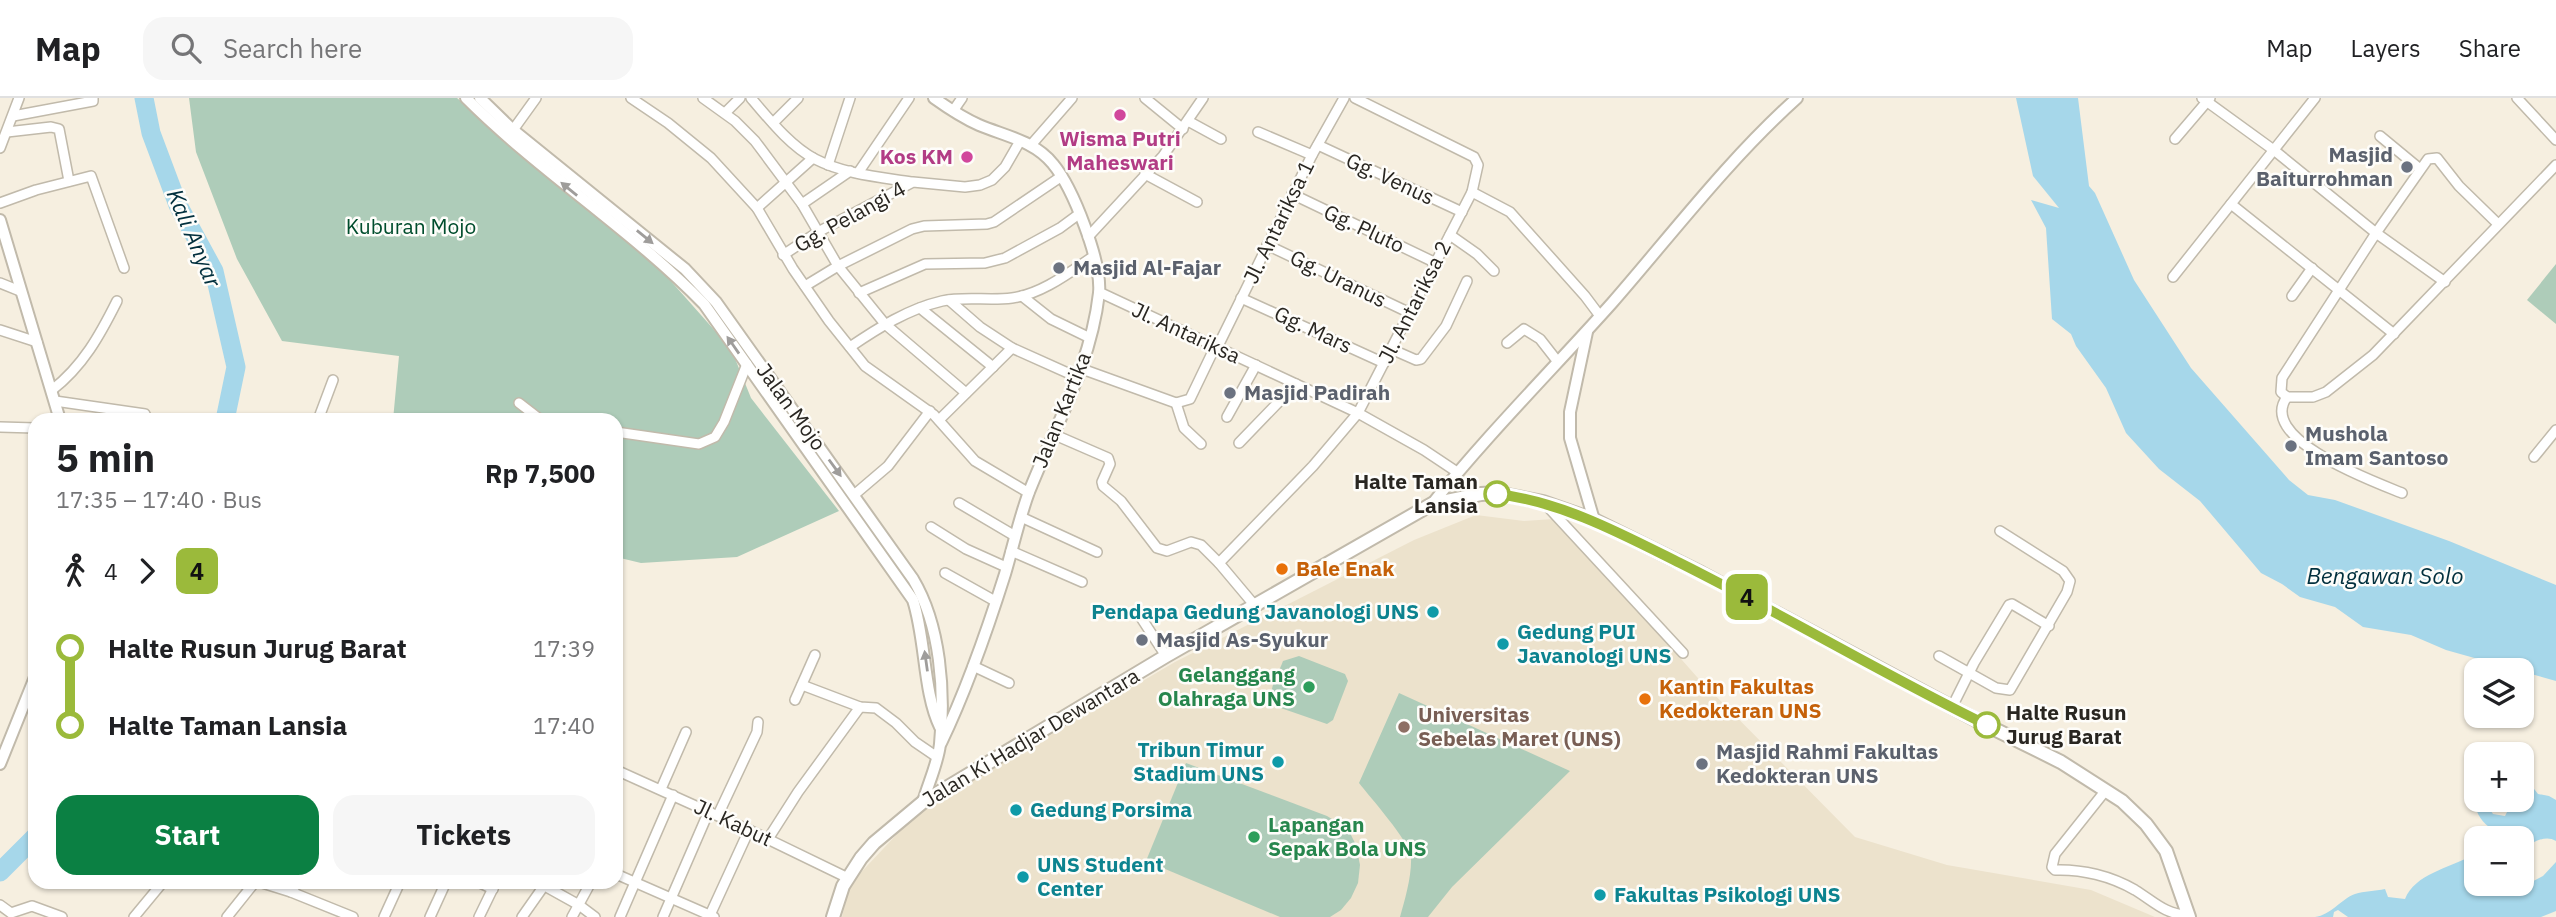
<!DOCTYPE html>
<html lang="en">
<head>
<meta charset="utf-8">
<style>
  :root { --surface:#fff; --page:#f6f6f6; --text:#202124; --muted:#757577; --line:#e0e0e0; --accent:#0b8043 }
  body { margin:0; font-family:"IBM Plex Sans",sans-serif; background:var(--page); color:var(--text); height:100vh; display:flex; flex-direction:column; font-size:26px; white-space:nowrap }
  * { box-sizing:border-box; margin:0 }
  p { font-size:23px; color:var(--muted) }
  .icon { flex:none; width:38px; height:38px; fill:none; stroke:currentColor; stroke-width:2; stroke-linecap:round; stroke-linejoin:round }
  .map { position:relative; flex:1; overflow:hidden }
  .details { position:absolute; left:28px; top:315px; width:595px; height:476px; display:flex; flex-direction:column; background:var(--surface); border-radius:21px; box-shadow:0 2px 5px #0004 }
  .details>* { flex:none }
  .badge { padding:0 14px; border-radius:10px; font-size:24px; line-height:46px }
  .fabs { position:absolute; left:2464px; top:560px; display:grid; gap:14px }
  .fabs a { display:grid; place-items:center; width:70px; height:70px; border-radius:14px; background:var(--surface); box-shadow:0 2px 5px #0004; font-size:35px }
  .map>.badge { position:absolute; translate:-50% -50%; box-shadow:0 0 0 4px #fff }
  .legs { display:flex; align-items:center; gap:10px; height:77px; padding:0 28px; font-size:23px }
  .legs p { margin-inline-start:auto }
  .summary { display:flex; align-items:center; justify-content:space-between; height:119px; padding:0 28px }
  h1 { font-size:38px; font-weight:700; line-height:52px }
  .button { display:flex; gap:14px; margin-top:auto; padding:14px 28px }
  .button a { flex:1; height:80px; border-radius:21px; background:var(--accent); color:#fff; font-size:28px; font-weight:700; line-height:80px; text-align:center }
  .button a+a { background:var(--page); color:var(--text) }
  ul { padding:0 28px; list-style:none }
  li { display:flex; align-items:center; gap:24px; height:77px; font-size:26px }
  li i { display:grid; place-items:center; width:10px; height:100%; margin:0 9px; background:currentColor }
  li i::after { content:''; width:18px; height:18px; margin:-9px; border:5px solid; border-radius:50%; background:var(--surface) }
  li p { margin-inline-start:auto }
  li:first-child i { background:linear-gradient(#0000 50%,currentColor 0) }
  li:last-child i { background:linear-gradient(currentColor 50%,#0000 0) }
  header { display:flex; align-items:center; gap:42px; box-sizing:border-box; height:98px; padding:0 35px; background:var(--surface); border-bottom:2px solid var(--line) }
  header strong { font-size:33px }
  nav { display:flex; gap:38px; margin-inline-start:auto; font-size:24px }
  .search { width:490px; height:63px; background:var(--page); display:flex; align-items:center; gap:18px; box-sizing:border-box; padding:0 24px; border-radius:21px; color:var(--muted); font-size:26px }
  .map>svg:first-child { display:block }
</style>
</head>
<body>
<header>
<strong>Map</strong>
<div class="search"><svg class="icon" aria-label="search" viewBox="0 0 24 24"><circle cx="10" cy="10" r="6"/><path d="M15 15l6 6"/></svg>Search here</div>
<nav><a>Map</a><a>Layers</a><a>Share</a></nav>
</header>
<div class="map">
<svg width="2556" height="819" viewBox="0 0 2556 819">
  <rect width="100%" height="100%" fill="#f6efe0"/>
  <polygon fill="#ece2cc" points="1476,417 1524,423 1554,421 1592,460 1697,579 1855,739 1947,767 2091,792 2155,819 842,819 850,786 916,716 1175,564 1414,442"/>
  <g fill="#aeccb9">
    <polygon points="189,0 457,0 654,164 724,243 734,258 751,300 839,413 737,459 641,465 616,459 616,322 393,322 399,258 282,243 237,161 196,54"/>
    <polygon points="2556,166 2556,226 2527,202"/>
    <path d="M 1299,558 L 1345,576 L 1348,583 L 1333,622 L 1327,626 L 1275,608 C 1265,595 1278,577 1283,563 Z"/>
    <path d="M 1399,595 L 1570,673 L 1452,789 L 1428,819 L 1400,819 C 1405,801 1412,778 1411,758 C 1409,743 1370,699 1359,685 Z"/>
    <polygon points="1186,665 1327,718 1348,731 1356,747 1360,767 1358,785 1351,800 1341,812 1330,819 1280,819 1146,763"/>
  </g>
  <g fill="#a6d7ea">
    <polygon points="2016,0 2078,0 2089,88 2095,95 2134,182 2191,270 2289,382 2308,397 2335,402 2449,443 2556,487 2556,583 2446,552 2411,537 2363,529 2335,509 2300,499 2282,486 2261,475 2200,403 2159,371 2126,335 2106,290 2076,248 2071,236 2052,221 2046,130 2031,102 2059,110 2033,78"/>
    <path d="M 2531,687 L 2538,696 L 2549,698 L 2556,702 L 2556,743 C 2545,736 2532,745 2522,751 L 2522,740 L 2487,740 L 2489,729 C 2479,721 2474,711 2475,699 L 2476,702 L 2484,703 L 2493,716 L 2505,718 L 2511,706 L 2523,701 Z"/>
    <path d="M 2476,744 L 2476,786 L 2511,786 L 2520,790 L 2543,778 L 2556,764 L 2556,813 L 2541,819 L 2348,819 L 2338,812 L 2334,814 L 2333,819 L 2315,819 C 2331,817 2341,801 2355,796 C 2364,793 2375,793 2385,791 L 2388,799 L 2405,801 C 2415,776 2449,770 2471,758 L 2474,745 Z"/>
  </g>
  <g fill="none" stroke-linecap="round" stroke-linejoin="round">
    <g stroke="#a6d7ea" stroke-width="19">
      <polyline points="144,0 151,35 178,107 214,173 236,269 225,322"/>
      <polyline points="0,774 35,739"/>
    </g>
    <defs>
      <g id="minor">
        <polyline points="631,0 668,25 711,60 757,110 793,171 829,223 865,268 934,317 975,363 1029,395"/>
        <polyline points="703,0 735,23 755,43 802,106 838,168 885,226 966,295"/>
        <path d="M 751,0 C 769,21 790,48 815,61 C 844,76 879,79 911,84"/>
        <polyline points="1145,0 1183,31"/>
        <polyline points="2202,0 2275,53 2376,135 2445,184"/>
        <polyline points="2517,0 2556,42"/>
        <polyline points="953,13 962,0"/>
        <polyline points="725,15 740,0"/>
        <polyline points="13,18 93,3 93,0"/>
        <polyline points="1188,23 1221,41"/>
        <polyline points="773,25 798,0"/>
        <polyline points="513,32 536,0"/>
        <polyline points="7,34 51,29 59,31 69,83"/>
        <polyline points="1258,34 1312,57"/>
        <polyline points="2380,38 2420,71"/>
        <polyline points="2175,41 2210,0"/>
        <polyline points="1031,47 1072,0"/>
        <polyline points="1318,47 1462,114"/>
        <polyline points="0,50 19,0"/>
        <polyline points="828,67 850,0"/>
        <polyline points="858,75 909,0"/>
        <polyline points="1145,76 1197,104"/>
        <polyline points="1472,94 1510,114 1585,198 1600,218"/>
        <polyline points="1292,96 1436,165"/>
        <polyline points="0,105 36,92 91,78 124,170"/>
        <polyline points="802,106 850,73"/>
        <polyline points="2231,106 2394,236"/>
        <polyline points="757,110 813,60"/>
        <polyline points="1450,137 1477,156 1494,173"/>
        <polyline points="1088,139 1163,58 1203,0"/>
        <polyline points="1267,147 1410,215"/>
        <polyline points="783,157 818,134 913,84 965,89 980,87 992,82 1005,69 1020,43"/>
        <polyline points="2173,179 2315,0"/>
        <polyline points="0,185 20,193"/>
        <polyline points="805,188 838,168 912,131 924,128 987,126 994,124 1062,78"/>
        <polyline points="1099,194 1358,315 1424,352 1457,374"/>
        <polyline points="859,195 925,166 985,165 1005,160 1060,130 1079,116"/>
        <polyline points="1022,198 1051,221 1090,240"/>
        <polyline points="2292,198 2312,170"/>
        <polyline points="1241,200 1384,265"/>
        <polyline points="949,202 980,229 1012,250 1079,280"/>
        <polyline points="920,210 993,269"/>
        <polyline points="0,232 37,244"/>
        <polyline points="1507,245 1524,231 1540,241 1558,264"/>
        <path d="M 850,249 C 878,230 908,211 942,203 C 964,198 989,203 1012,200 C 1042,196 1070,174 1094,158"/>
        <polyline points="1217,250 1312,57 1344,0"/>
        <polyline points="1391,251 1416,262 1421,261 1446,228 1467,183"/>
        <polyline points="1082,271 1176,305"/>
        <path d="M 52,292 C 83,268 100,237 117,203"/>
        <polyline points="2287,299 2281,294 2282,280 2376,135 2428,61 2437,60 2459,88 2498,126"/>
        <polyline points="2287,299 2313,299 2326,294 2373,257 2556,67"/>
        <path d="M 2287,299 C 2256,341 2375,384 2402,395"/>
        <polyline points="55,303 145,316"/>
        <polyline points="519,305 541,322"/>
        <polyline points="1176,305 1190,301 1215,249"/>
        <polyline points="1176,305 1184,330 1201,346"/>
        <polyline points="1227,319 1256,267"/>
        <polyline points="318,322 333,282"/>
        <polyline points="939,322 1012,250"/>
        <polyline points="0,329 35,330"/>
        <polyline points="616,334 699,346 715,339 724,324 747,266"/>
        <polyline points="1055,337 1108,360 1110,366 1102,384 1103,388 1121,403 1157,450 1167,453 1191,444 1201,447 1219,465 1256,509"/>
        <polyline points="1239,345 1296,286"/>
        <polyline points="2534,359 2556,332"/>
        <polyline points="854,397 888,368 930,313"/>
        <polyline points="959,405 1015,438"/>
        <polyline points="1547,408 1683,555"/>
        <polyline points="1021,419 1097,454"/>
        <polyline points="931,429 966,451 1006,469"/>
        <polyline points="1011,453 1082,484"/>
        <polyline points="1219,465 1313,368 1358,315 1472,94 1478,67 1474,59 1355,0"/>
        <polyline points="945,475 995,503"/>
        <polyline points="1140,518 1166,558"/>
        <polyline points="1939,558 1996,590 2010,592 2067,494 2070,483 2063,473 2000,433"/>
        <polyline points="973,568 1009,585"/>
        <polyline points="802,587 860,609 876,610 896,625 915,644 937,659"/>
        <polyline points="795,602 815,557"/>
        <polyline points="1952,609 1974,565 2009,507 2012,506 2049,528"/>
        <polyline points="616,672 749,732 848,780"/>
        <polyline points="661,691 686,634"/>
        <path d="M 2106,692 L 2055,756 L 2052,769 L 2055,772 C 2082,771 2111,778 2135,792 C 2156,805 2163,815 2189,818"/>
        <polyline points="718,717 757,634 758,624"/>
        <polyline points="768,741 798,694 860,609"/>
        <polyline points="616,776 714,819"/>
        <polyline points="259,784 291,794 353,819"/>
        <polyline points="478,784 493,791"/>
        <polyline points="543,787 579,807 595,819"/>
        <polyline points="291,794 298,784"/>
        <polyline points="0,807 11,815 32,808 62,819"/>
        <polyline points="710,817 749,732"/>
        <polyline points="134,819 163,784"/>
        <polyline points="227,819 255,784"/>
        <polyline points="384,819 400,784"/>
        <polyline points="430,819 446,784"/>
        <polyline points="479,819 496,784"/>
        <polyline points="522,819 541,792 544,784"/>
        <polyline points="572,819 591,784"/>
        <polyline points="620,819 673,697"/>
        <polyline points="663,819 709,713"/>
      </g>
      <g id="tertiary">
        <path d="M 466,0 C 540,74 631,131 704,206 L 913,502 C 926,542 923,594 940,629"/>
        <path d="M 480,0 L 513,32 L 685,171 L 716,204 L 913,481 C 941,528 945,594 940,646 C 938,665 928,686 923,704"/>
        <path d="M 934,0 C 948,10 963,20 979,27 C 1005,38 1035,43 1053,66 C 1073,90 1102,164 1099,195 C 1091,267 1055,328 1029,394 C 1019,421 1013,449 1005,476 C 987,533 967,591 941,645"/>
        <polyline points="0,122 60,322"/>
        <polyline points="1587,234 1570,314 1570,340 1594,422"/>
        <path d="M 1432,406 C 1488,336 1552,272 1612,205 C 1673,135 1728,62 1797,0"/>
        <polyline points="0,666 35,579"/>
      </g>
      <polyline id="secondary" points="833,819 843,788 861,760 874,745 923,704 1166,558 1432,406 1481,396 1497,395 1543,404 1594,422 1701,475 1976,622 2061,664 2122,703 2146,726 2166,753 2189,819"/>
    </defs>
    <use href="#minor" stroke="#c1baab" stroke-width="12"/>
    <use href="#tertiary" stroke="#c1baab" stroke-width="14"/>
    <use href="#secondary" stroke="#c1baab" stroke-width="16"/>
    <use href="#minor" stroke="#fff" stroke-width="9"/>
    <use href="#tertiary" stroke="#fff" stroke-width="10"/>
    <use href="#secondary" stroke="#fff" stroke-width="12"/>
  </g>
  <defs><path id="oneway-solid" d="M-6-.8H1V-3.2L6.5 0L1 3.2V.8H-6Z" transform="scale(1.75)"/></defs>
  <g fill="#9f9d9b">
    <use href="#oneway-solid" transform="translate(569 91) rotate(-141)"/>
    <use href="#oneway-solid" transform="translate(645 139) rotate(39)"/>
    <use href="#oneway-solid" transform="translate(733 247) rotate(-125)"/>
    <use href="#oneway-solid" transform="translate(835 370) rotate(54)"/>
    <use href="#oneway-solid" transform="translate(926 563) rotate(-98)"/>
  </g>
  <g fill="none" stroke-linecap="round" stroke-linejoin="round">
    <defs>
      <path id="line-1" d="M 1497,396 C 1563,404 1622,436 1680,465 C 1784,517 1883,576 1987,627"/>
    </defs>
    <use href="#line-1" stroke="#fff" stroke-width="16"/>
    <use href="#line-1" stroke="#9bba3b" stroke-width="10"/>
  </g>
  <g fill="#d1479c" stroke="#fefdfa" stroke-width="2.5">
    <circle cx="1120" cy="17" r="7"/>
    <circle cx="967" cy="59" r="7"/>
  </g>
  <g fill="#6b7280" stroke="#fefdfa" stroke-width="2.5">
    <circle cx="2407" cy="69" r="7"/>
    <circle cx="1059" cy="170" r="7"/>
    <circle cx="1230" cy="295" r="7"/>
    <circle cx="2291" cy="348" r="7"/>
    <circle cx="1142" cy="542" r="7"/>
    <circle cx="1702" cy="666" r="7"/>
  </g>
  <g fill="#fff" stroke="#9bba3b" stroke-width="3.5">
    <circle cx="1497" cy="396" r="12"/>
    <circle cx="1987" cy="627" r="12"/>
  </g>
  <g fill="#e8710a" stroke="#fefdfa" stroke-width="2.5">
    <circle cx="1282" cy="471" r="7"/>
    <circle cx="1645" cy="601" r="7"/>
  </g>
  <g fill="#0f9aa8" stroke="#fefdfa" stroke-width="2.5">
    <circle cx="1433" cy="514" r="7"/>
    <circle cx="1503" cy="546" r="7"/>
    <circle cx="1278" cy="664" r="7"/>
    <circle cx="1016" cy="712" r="7"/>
    <circle cx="1023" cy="779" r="7"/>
    <circle cx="1600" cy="797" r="7"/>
  </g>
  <g fill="#2e9e5b" stroke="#fefdfa" stroke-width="2.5">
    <circle cx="1309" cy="589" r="7"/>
    <circle cx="1254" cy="739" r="7"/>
  </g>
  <circle fill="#8d6e63" stroke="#fefdfa" stroke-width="2.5" cx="1404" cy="629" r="7"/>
  <g text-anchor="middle" stroke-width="5" stroke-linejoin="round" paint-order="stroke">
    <g font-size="21" font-weight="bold" fill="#b23c85" stroke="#fefdfa">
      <text x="1120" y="48">Wisma Putri<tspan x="1120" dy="24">Maheswari</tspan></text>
      <text x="953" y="66" text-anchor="end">Kos KM</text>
    </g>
    <g font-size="21" font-weight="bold" fill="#5b616d" stroke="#fefdfa" text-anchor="start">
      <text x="2393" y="64" text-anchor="end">Masjid<tspan x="2393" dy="24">Baiturrohman</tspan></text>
      <text x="1073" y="177">Masjid Al-Fajar</text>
      <text x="1244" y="302">Masjid Padirah</text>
      <text x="2305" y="343">Mushola<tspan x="2305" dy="24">Imam Santoso</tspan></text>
      <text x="1156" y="549">Masjid As-Syukur</text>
      <text x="1716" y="661">Masjid Rahmi Fakultas<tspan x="1716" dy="24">Kedokteran UNS</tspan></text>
    </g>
    <g font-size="21" fill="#292621" stroke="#fefdfa">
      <text transform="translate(1390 81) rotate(25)" y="7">Gg. Venus</text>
      <text transform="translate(850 119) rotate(-29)" y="7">Gg. Pelangi 4</text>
      <text transform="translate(1279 124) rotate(-64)" y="7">Jl. Antariksa 1</text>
      <text transform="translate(1364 131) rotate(25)" y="7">Gg. Pluto</text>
      <text transform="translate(1338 181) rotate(26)" y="7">Gg. Uranus</text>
      <text transform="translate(1415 204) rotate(-63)" y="7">Jl. Antariksa 2</text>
      <text transform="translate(1313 232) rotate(25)" y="7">Gg. Mars</text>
      <text transform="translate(1186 235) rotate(25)" y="7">Jl. Antariksa</text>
      <text transform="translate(791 309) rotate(54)" y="7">Jalan Mojo</text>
      <text transform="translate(1062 312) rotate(-68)" y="7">Jalan Kartika</text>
      <text transform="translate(1031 640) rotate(-31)" y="7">Jalan Ki Hadjar Dewantara</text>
      <text transform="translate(733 725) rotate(25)" y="7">Jl. Kabut</text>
    </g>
    <g font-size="21" fill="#004d2d" stroke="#fefdfa">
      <text x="411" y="136">Kuburan Mojo</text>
    </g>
    <g font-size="21" font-weight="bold" fill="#292621" stroke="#fefdfa" text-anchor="end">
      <text x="1478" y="391">Halte Taman<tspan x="1478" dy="24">Lansia</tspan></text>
      <text x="2006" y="622" text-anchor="start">Halte Rusun<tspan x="2006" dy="24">Jurug Barat</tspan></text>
    </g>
    <g font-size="21" font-weight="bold" fill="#c56008" stroke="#fefdfa" text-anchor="start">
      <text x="1296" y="478">Bale Enak</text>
      <text x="1659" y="596">Kantin Fakultas<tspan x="1659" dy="24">Kedokteran UNS</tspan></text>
    </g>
    <g font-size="21" font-weight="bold" fill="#0d838f" stroke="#fefdfa" text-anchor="start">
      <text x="1419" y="521" text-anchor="end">Pendapa Gedung Javanologi UNS</text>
      <text x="1517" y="541">Gedung PUI<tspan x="1517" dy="24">Javanologi UNS</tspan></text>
      <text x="1264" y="659" text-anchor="end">Tribun Timur<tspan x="1264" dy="24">Stadium UNS</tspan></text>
      <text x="1030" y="719">Gedung Porsima</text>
      <text x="1037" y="774">UNS Student<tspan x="1037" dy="24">Center</tspan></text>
      <text x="1614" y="804">Fakultas Psikologi UNS</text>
    </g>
    <g font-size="21" font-weight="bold" fill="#27864d" stroke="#fefdfa" text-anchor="end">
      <text x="1295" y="584">Gelanggang<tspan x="1295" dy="24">Olahraga UNS</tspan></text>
      <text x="1268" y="734" text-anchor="start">Lapangan<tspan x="1268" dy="24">Sepak Bola UNS</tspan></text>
    </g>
    <g font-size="21" font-weight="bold" fill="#785e54" stroke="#fefdfa" text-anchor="start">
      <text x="1418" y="624">Universitas<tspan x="1418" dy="24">Sebelas Maret (UNS)</tspan></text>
    </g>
    <g font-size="23" font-style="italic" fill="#02303e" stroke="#fefdfa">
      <text transform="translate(194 140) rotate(67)" y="8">Kali Anyar</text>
      <text x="2385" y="486">Bengawan Solo</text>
    </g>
  </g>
</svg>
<div class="fabs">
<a><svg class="icon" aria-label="layers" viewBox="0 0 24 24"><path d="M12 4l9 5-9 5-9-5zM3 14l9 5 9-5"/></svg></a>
<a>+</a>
<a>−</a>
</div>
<b class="badge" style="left:1747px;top:499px;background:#9bba3b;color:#111">4</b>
<section class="details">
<div class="summary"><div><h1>5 min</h1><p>17:35 – 17:40 · Bus</p></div><b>Rp 7,500</b></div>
<div class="legs"><svg class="icon" aria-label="walk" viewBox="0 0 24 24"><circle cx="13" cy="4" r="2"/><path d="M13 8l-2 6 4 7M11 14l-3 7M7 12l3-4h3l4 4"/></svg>4<svg class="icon" aria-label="forward" viewBox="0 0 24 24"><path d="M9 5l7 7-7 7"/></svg><b class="badge" style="background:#9bba3b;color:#111">4</b></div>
<ul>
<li><i style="color:#9bba3b"></i><b>Halte Rusun Jurug Barat</b><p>17:39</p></li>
<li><i style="color:#9bba3b"></i><b>Halte Taman Lansia</b><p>17:40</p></li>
</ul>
<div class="button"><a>Start</a><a>Tickets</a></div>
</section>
</div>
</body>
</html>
